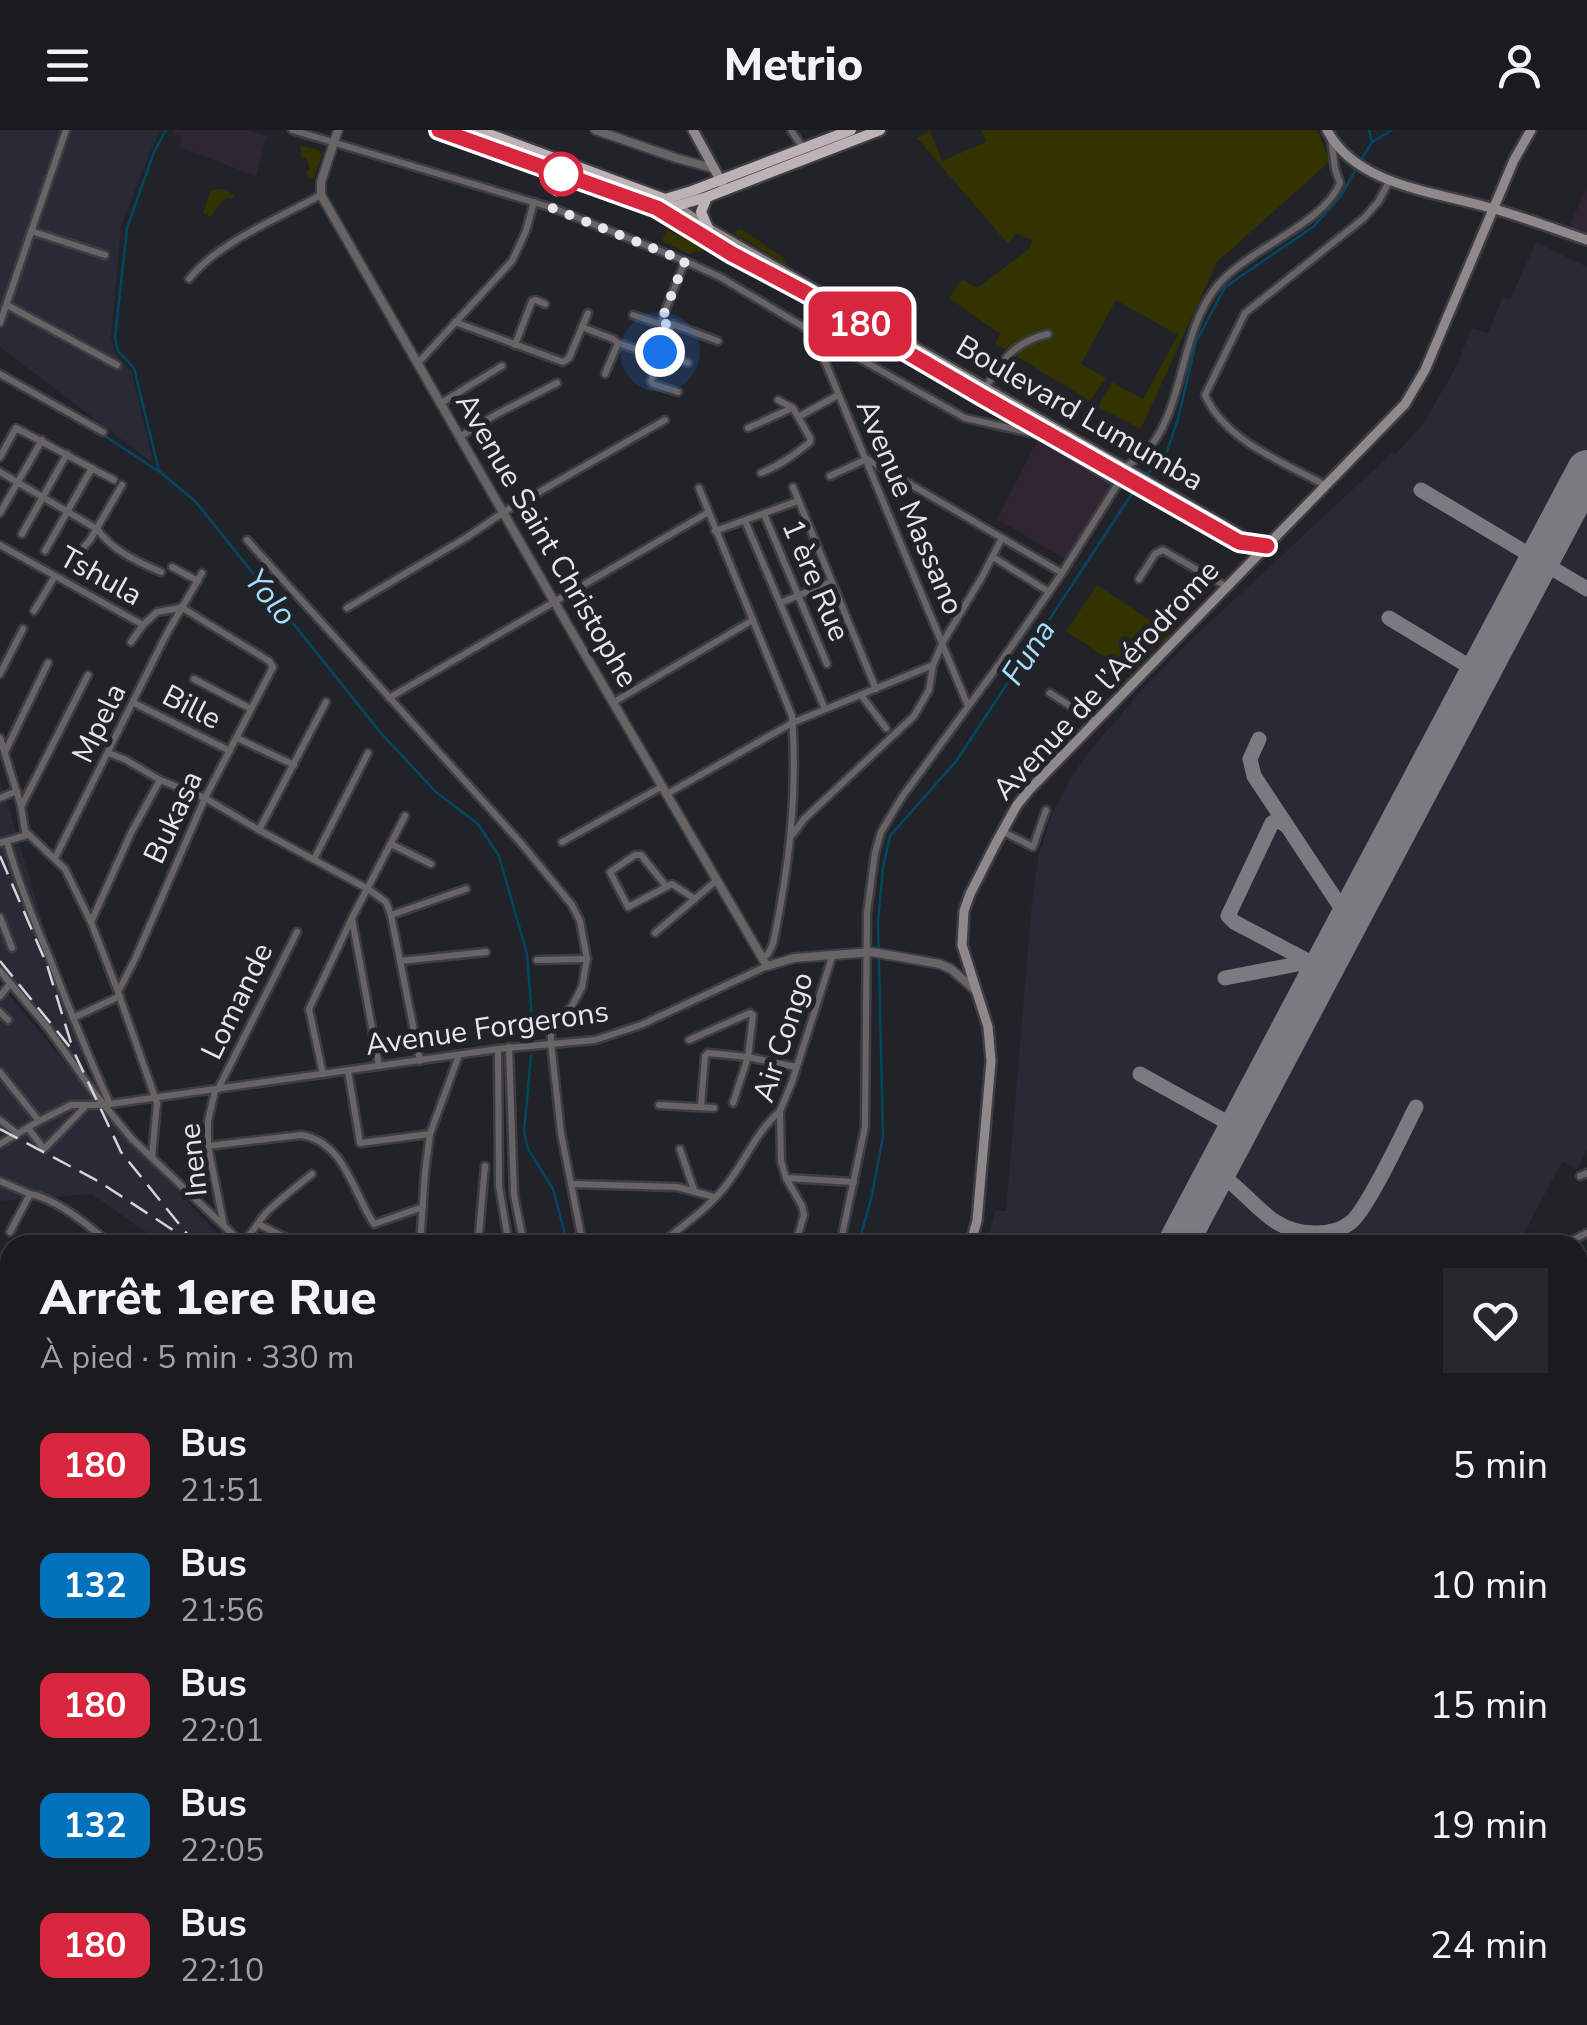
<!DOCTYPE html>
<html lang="fr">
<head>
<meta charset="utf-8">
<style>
  :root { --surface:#1a1a1f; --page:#27272c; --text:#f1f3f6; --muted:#9fa1a4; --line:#38383d }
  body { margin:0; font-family:"Nunito Sans",sans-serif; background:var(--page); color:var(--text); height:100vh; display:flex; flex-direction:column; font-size:38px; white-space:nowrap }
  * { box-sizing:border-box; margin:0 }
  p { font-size:32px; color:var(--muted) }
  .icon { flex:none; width:55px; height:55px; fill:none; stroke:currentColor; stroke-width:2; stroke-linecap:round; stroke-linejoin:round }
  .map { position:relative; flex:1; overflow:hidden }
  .panel { position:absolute; left:0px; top:1105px; width:1588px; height:790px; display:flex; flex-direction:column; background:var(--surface); border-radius:30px 30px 0 0; box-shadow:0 2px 8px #0004,0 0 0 2px var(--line) }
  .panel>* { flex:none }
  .badge { padding:0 20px; border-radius:15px; font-size:35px; line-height:65px }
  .you { position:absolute; width:50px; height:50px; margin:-25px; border:8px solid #fff; border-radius:50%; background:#1a73e8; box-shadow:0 0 0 15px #1a73e833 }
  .map>.badge { position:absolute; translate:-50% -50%; box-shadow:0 0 0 5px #fff }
  .round { display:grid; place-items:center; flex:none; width:105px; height:105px; border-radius:0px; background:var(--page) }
  .headline { display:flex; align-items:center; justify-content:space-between; height:170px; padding:0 40px }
  h1 { font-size:48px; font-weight:800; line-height:75px }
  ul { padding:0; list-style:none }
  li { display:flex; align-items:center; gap:30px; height:120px; padding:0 40px }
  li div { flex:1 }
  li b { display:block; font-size:38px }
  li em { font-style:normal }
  li .badge { min-width:110px; font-weight:700; text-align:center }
  header { display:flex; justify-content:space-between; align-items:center; height:130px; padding:0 40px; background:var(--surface); font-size:45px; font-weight:800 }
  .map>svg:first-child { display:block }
</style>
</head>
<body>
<header><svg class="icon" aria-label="menu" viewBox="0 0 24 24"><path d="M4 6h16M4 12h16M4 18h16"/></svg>Metrio<svg class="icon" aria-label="person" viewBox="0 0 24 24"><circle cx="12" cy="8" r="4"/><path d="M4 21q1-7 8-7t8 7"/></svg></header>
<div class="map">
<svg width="1587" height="1895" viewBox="0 0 1587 1895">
  <rect width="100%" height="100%" fill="#222229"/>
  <g fill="#322532">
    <polygon points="1587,57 1587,106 1568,99"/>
    <polygon points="1040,305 1118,353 1066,430 997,389"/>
  </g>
  <g fill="#2a2a37">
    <polygon points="0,0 161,0 147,29 121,97 111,208 115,223 132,242 154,334 0,217"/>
    <polygon points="1536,112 1587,137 1587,1019 1578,1039 1562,1032 1524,1103 1531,1107 1526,1115 986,1115 995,1081 1006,1081 1033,761 1039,724 1051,687 1072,646 1089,622 1142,560 1196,505 1393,322 1396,324 1423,294 1455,239 1472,198 1488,203 1503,167 1510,170"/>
    <polygon points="0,649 17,705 87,943 0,839"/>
    <polygon points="0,854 114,992 222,1109 219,1115 164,1115 92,1064 0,1071"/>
    <polygon points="0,1211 10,1216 10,1885 548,1885 543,1895 0,1895"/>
    <polygon points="820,1885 1418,1885 1439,1895 815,1895"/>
  </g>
  <polygon fill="#2f2635" points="174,0 247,0 267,6 256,46 179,17 182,7 172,3"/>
  <g fill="#323300">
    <polygon points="981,0 1317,0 1330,31 1217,132 1141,299 1098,277 1112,252 1143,269 1178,205 1116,170 1081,234 1106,248 1090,271 995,213 1000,204 949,168 962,149 977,158 1029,119 1033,110 1016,104 1008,114 917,8 930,1 942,31 986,12"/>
    <polygon points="300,15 319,20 322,24 314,49 309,47 306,42 310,39 306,28 302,28"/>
    <polygon points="224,59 234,65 233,68 225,68 210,87 203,83 211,60"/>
    <polygon points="741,99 781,126 790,137 732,102"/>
    <polygon points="667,100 708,119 689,124 662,111"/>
    <polygon points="1097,455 1172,505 1146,526 1133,546 1066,501"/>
  </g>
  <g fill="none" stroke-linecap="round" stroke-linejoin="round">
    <g stroke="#004860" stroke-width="2.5">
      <polyline points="166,0 154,22 127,98 115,207 118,221 134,238 159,341 196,372 380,602 436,662 478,694 499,726 527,824 533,902"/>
      <polyline points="1372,12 1392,0"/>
      <polyline points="1360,32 1372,12 1369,0"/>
      <polyline points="0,249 16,257"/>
      <polyline points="102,304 158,341"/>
      <polyline points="1146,345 1165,327 1178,289 1196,212 1225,157 1313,97 1341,66 1356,39"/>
      <polyline points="531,926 524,1002 528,1019 553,1059 568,1115"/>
      <polyline points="858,1115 871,1069 883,1007 878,791 883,738 890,706 957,630 1135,359"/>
    </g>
    <polyline stroke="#004860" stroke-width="10" points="568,1895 573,1885"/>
    <g stroke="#7a7a80" stroke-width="15">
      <polyline points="1421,360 1587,459"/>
      <polyline points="1389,488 1480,543"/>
      <polyline points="1259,609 1250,629 1254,646 1338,773 1352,784"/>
      <polyline points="1285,695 1279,690 1272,693 1228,786 1234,792 1323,839"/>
      <polyline points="1225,848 1308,832"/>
      <polyline points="1140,944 1239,999"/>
      <path d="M 1216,1042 C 1239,1055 1254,1078 1276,1092 C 1297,1105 1330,1108 1350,1093 C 1367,1081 1404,1000 1416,977"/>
    </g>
    <polyline stroke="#7a7a80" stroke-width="40" points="1177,1115 1587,340"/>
    <defs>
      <g id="minor">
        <polyline points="292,0 553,78 685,131 720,147 814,203 965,288 1040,305 1118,353"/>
        <polyline points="791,0 803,18"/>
        <polyline points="31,101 105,125"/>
        <path d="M 189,149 C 217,113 281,87 321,65"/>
        <polyline points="7,175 117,235"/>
        <polyline points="633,185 660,194 672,194 718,211"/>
        <polyline points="455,192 563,232 569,228 588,183"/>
        <polyline points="0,193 66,0"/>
        <polyline points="660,194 685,131"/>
        <polyline points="672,194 651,251 653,254 678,262"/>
        <polyline points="582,197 613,209 618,213 659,227"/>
        <polyline points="814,205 968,576"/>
        <polyline points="515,215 532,171 536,170 545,174"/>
        <polyline points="660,222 688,233"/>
        <polyline points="419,232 512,131 526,101 534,72"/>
        <polyline points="0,244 103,302"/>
        <polyline points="605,244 618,213"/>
        <path d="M 984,260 C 1002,231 1013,212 1048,204"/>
        <polyline points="441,273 502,236"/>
        <polyline points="798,287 838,265"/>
        <polyline points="748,298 792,278"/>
        <polyline points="461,306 495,285 557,253"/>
        <polyline points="0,327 16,298 114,350"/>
        <path d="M 1124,338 C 1130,333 1137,330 1143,325 C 1185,284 1178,204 1217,156 C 1247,119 1324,94 1340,53 L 1335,39 L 1331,8"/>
        <path d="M 0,342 L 97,399 C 113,421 136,431 161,442"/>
        <path d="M 761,343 C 782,334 793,326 810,312 L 810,308 L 793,278 L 778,270"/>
        <polyline points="830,346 867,329 1062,443"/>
        <path d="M 1325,355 C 1283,332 1225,311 1205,265 L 1245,183 L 1364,88 L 1378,72 L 1390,50"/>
        <polyline points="793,357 876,559"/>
        <path d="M 699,358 L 792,586 C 798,665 789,738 773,814 L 768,824 L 762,828"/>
        <polyline points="0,383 42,310"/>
        <polyline points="764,384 827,534"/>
        <polyline points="745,391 825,579"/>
        <polyline points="715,401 798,371"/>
        <polyline points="22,404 67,324"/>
        <polyline points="247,410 520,712 572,775 580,791 587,829 582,857 572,876 551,898 551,913 561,1003 583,1115"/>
        <polyline points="0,415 143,495 157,482 180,478"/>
        <polyline points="45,421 92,338"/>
        <polyline points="993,427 1049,462"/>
        <polyline points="73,430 90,410 122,355"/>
        <polyline points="172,437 198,451"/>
        <polyline points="1139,449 1155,424 1163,420 1227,457"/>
        <polyline points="780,473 831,452"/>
        <polyline points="347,478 467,407 504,382 665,290"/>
        <polyline points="34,481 55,446"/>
        <polyline points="131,512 143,495"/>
        <polyline points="0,544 23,499"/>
        <polyline points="194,549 251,579"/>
        <polyline points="1050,563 1095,592"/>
        <polyline points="861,565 886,598"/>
        <polyline points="389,568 707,383"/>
        <polyline points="614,572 753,490"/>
        <polyline points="134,573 230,621"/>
        <polyline points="0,608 21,676 25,701 65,739 91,792 118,862 157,973 152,1027"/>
        <polyline points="237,608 294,635"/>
        <polyline points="5,622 48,533"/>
        <polyline points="109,623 126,630 160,650 205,668 259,700 368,759 386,772 391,785 420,931"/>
        <polyline points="667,664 792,593 933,535 943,512 982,447 1002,408"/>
        <polyline points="0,668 17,661"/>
        <polyline points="22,675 88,545"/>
        <polyline points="259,700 326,572"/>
        <polyline points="1002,701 1033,717 1046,680"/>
        <polyline points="793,704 804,689 914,586 929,560 933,535"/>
        <path d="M 7,712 C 18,752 34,791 50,829 C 69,878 88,926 110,974"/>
        <polyline points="562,712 663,656"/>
        <polyline points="0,713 27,705"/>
        <polyline points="391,714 431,734"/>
        <polyline points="55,728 166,505 202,443"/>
        <polyline points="314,729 368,623"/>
        <polyline points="666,756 641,725 635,725 610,742 628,777 672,754 695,769"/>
        <polyline points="391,785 466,759"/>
        <polyline points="0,787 12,818"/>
        <polyline points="352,789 379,936"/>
        <polyline points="91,792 131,703 160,650"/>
        <polyline points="655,803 717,750"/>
        <polyline points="537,830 587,829"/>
        <polyline points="400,831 486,822"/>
        <path d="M 0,841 L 48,898 L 92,960 L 132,1009 L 241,1112 C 253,1105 257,1092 267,1082 C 281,1068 297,1056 312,1044"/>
        <polyline points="118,862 135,829 205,668 273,537 269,531 181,477"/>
        <polyline points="0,866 10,854"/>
        <polyline points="0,882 8,890"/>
        <polyline points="73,888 120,866"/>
        <polyline points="689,910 750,883 753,885 748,927 733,973"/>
        <polyline points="509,917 514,1065 524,1115"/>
        <polyline points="498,919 499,1056 509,1115"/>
        <polyline points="348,941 360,1013 430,1004"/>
        <polyline points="0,942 39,991 71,975 103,975 498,919 595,910 641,895 767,836"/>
        <polyline points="323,944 309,879 352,788 405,686"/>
        <polyline points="218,959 297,802"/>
        <polyline points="215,961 208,991 208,1016 224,1096"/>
        <polyline points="659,975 714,978"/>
        <polyline points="701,976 705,926 708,923 748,927 796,937"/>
        <polyline points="0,990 18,1004"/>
        <polyline points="28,998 44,1019 84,978"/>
        <polyline points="0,1014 39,991"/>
        <path d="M 208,1016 L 301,1005 C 345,1012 353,1063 374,1094 L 423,1077"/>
        <polyline points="680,1019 694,1060"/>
        <polyline points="1580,1046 1587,1043"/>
        <polyline points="786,1048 854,1052"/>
        <polyline points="0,1051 30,1064 10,1102"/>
        <polyline points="571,1054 677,1057 714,1067"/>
        <path d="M 30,1064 C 57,1069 91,1097 111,1115"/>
        <polyline points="258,1094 301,1115"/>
        <polyline points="420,1115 425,1042 430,1004 459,925"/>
        <polyline points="478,1115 485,1036"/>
        <path d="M 659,1115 C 681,1097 706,1080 724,1058 C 744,1034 755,1003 779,982"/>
        <polyline points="776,1115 779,1110"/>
        <polyline points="795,1115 804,1085 802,1076 786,1048 781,1031 780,981 792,952 833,824"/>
        <polyline points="840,1115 865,997 867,783 875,723 881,702 902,667 1000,533 1062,443 1119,352"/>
        <polyline points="1563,1115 1587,1103"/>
        <polyline points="0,1197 5,1169"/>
        <polyline points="0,1206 10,1211"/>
        <polyline points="1578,1248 1587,1245"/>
        <polyline points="1578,1304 1587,1301"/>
        <polyline points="1578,1370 1587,1367"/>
        <polyline points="1578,1481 1587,1476"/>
        <polyline points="1578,1559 1587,1554"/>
        <polyline points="0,1621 10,1600"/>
        <polyline points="1578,1628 1587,1623"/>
        <polyline points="1578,1848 1587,1866"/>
        <polyline points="183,1885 185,1895"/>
        <polyline points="908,1885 916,1895"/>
        <polyline points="278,1895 281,1885"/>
        <polyline points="397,1895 402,1885"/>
        <polyline points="539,1895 544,1885"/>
        <polyline points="587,1895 591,1885"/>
        <polyline points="788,1895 794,1885"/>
        <polyline points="806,1895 811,1885"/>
      </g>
      <g id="tertiary">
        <polyline points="338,0 321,52 321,65 555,473 767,836 794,828 872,822 940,834 951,839 974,859"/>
        <polyline points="595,0 676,28 712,38"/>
        <polyline points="1578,1178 1587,1173"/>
        <polyline points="0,1334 10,1314"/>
        <polyline points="865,1885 883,1895"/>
      </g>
      <g id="secondary">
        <polyline points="693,0 722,53"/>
        <path d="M 1327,0 C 1356,56 1437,62 1491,78 C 1523,87 1555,99 1587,110"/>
        <polyline points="675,75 708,98 1225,396 1243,407 1246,412"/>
        <path d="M 657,77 C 713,113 771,143 829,176 C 965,255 1102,335 1239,412 L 1267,415"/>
        <polyline points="970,1115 977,1091 991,931 988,897 962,815 964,781 970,764 996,713 1017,675 1030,659 1405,274 1425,240 1514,30 1531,0"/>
        <polyline points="1578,1419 1587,1432"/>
        <polyline points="1578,1704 1587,1699"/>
      </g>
      <g id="primary">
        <polyline points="0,1166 10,1171"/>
        <polyline points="1445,1885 1465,1895"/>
      </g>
      <g id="trunk">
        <polyline points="439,0 657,77 676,76 707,67 880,0"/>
        <polyline points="478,0 665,69 692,61 851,0"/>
        <polyline points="707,67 701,82 708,98"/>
      </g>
    </defs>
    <use href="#minor" stroke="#3d3d44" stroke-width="11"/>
    <use href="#tertiary" stroke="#3d3d44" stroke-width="12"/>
    <use href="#secondary" stroke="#3d3d44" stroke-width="14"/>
    <use href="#primary" stroke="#3d3d44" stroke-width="14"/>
    <use href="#trunk" stroke="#3d3d44" stroke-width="15"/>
    <use href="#minor" stroke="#686465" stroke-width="6"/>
    <use href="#tertiary" stroke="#686465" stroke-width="8"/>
    <use href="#secondary" stroke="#90898b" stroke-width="9"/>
    <use href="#primary" stroke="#afa6a8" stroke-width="9"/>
    <use href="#trunk" stroke="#bdb3b6" stroke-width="10"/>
    <g stroke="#d2d2d7" stroke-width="2.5" stroke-dasharray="20 10" stroke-linecap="butt">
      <polyline points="0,726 47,835 71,913"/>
      <polyline points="0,831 74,922 121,1022 196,1115"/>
      <polyline points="0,999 98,1051 179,1104"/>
      <polyline points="0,1152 10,1158"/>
      <polyline points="1492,1885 1513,1895"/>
    </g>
  </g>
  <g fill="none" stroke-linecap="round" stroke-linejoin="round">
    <defs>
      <polyline id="line" points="439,0 657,78 732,124 804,162 980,265 1239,412 1267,416"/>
    </defs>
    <use href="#line" stroke="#fff" stroke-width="22"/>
    <use href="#line" stroke="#d7263d" stroke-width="15"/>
    <polyline stroke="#e6e6eb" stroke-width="10" stroke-dasharray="0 18" points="561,44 552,78 685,131 660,194 672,194 660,222"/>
  </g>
  <circle fill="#fff" stroke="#d7263d" stroke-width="5" cx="561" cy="44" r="20"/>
  <g text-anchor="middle" stroke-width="10" stroke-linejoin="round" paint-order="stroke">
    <g font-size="30" fill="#e6e6eb" stroke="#222229">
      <text transform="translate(1080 283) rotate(30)" y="10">Boulevard Lumumba</text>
      <text transform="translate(910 377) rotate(67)" y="10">Avenue Massano</text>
      <text transform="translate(547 410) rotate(60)" y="10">Avenue Saint Christophe</text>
      <text transform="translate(101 446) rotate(29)" y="10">Tshula</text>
      <text transform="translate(816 450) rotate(67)" y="10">1 ère Rue</text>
      <text transform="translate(1106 550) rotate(-47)" y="10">Avenue de l’Aérodrome</text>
      <text transform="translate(192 577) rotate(27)" y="10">Bille</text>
      <text transform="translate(99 593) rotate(-64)" y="10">Mpela</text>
      <text transform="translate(173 687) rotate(-65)" y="10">Bukasa</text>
      <text transform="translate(237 871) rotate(-64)" y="10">Lomande</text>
      <text transform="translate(487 898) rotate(-8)" y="10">Avenue Forgerons</text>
      <text transform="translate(783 907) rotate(-72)" y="10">Air Congo</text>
      <text transform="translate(193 1030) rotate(-96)" y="10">Inene</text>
    </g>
    <g font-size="32" font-style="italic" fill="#a2dffc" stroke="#222229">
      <text transform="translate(271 467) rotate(51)" y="11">Yolo</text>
      <text transform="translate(1028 522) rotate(-57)" y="11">Funa</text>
    </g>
  </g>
</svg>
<div class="you" style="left:660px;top:222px"></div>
<b class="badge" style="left:860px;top:194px;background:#d7263d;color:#fff">180</b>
<section class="panel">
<div class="headline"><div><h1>Arrêt 1ere Rue</h1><p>À pied · 5 min · 330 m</p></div><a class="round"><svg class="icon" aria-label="heart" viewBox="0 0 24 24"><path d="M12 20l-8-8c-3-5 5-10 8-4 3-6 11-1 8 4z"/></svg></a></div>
<ul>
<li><span class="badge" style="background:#d7263d;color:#fff">180</span><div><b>Bus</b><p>21:51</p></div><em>5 min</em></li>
<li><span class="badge" style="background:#0072bc;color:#fff">132</span><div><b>Bus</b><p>21:56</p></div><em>10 min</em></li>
<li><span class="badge" style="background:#d7263d;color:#fff">180</span><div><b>Bus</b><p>22:01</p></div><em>15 min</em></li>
<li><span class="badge" style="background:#0072bc;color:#fff">132</span><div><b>Bus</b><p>22:05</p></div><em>19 min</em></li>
<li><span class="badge" style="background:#d7263d;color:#fff">180</span><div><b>Bus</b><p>22:10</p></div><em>24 min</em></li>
</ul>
</section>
</div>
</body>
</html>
